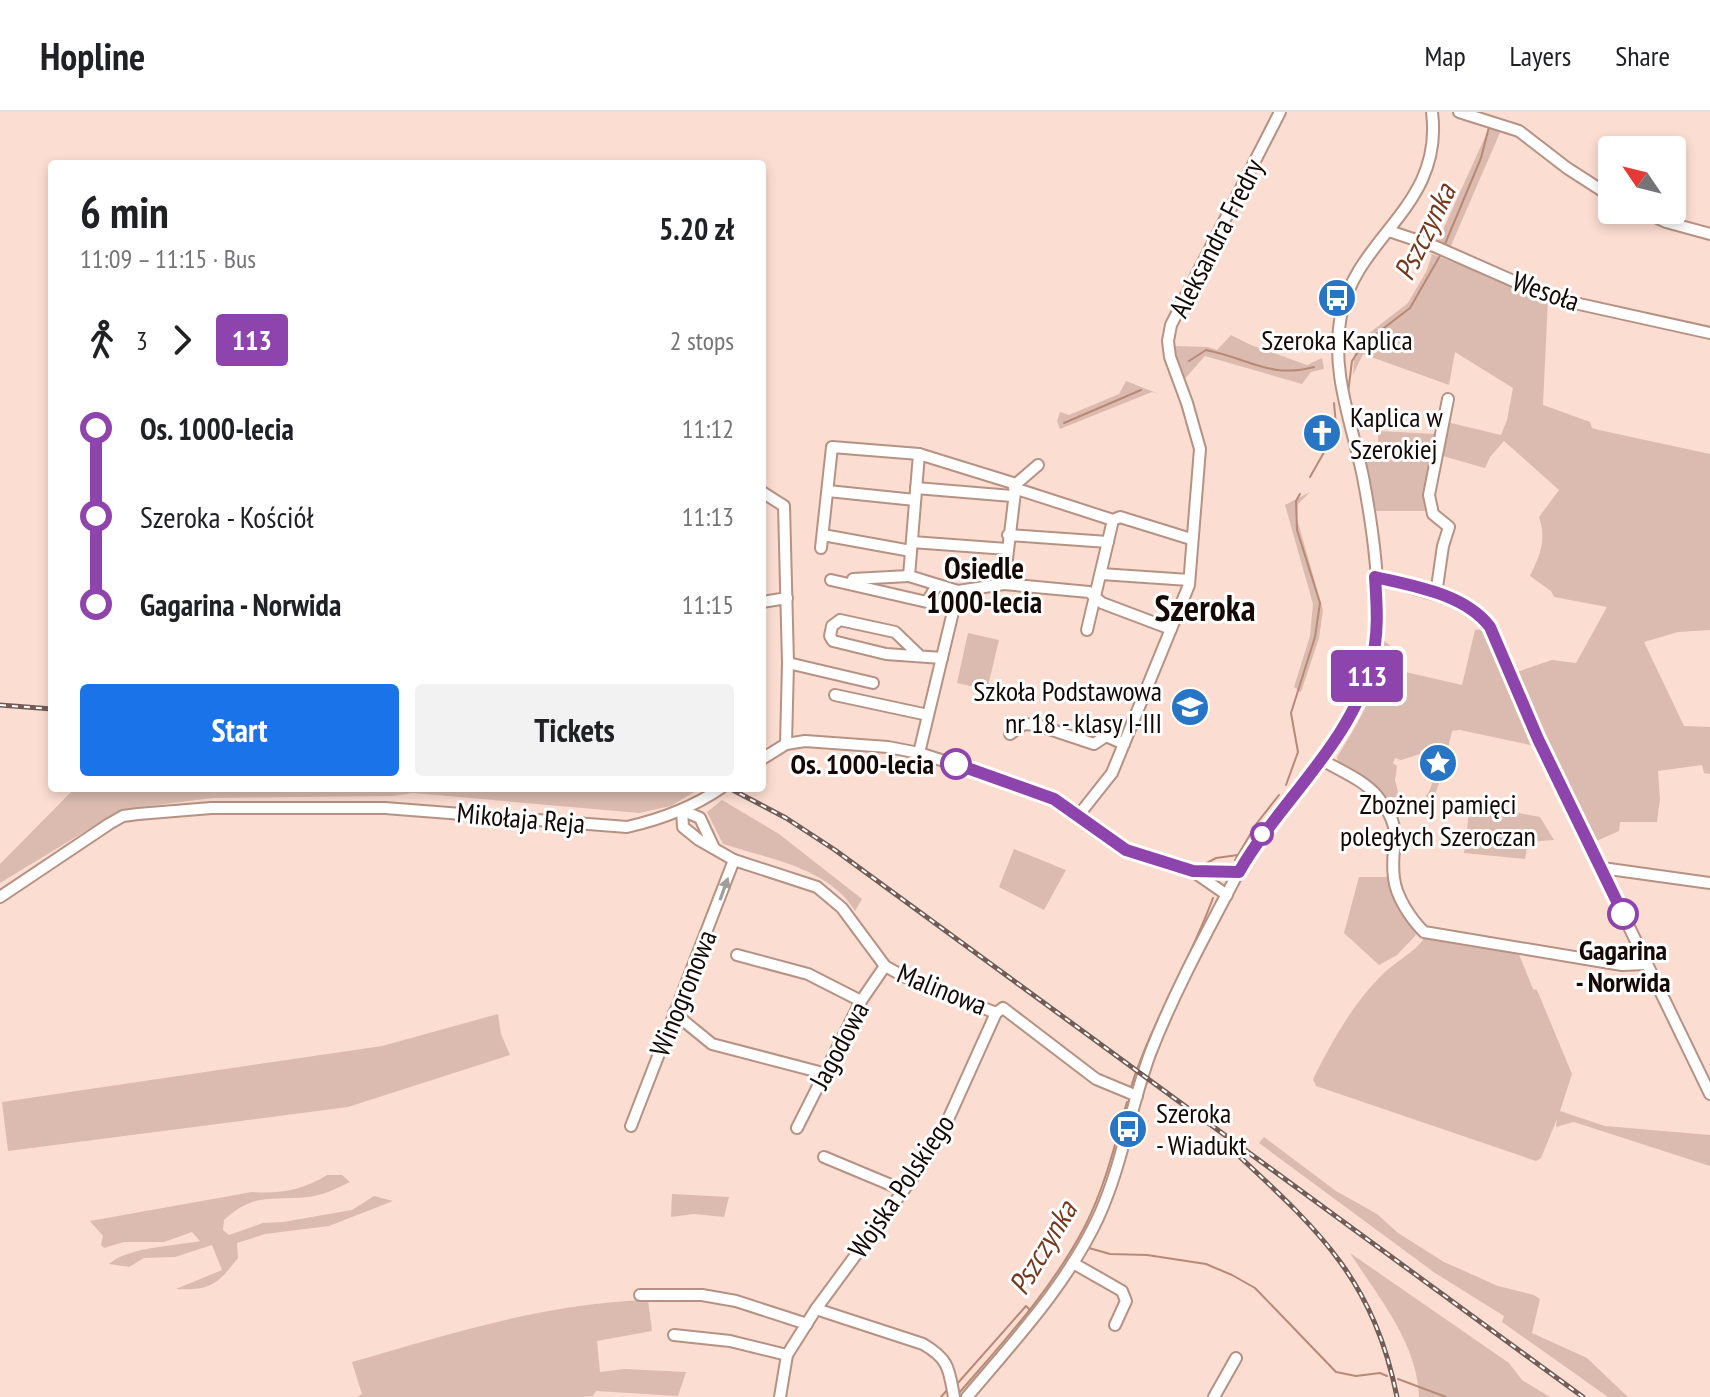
<!DOCTYPE html>
<html lang="en">
<head>
<meta charset="utf-8">
<style>
  :root { --surface:#fff; --page:#f2f2f2; --text:#202124; --muted:#757577; --line:#e0e0e0; --accent:#1a73e8 }
  body { margin:0; font-family:"PT Sans Narrow",sans-serif; background:var(--page); color:var(--text); height:100vh; display:flex; flex-direction:column; font-size:30px; white-space:nowrap }
  * { box-sizing:border-box; margin:0 }
  p { font-size:26px; color:var(--muted) }
  .icon { flex:none; width:44px; height:44px; fill:none; stroke:currentColor; stroke-width:2; stroke-linecap:round; stroke-linejoin:round }
  .map { position:relative; flex:1; overflow:hidden }
  .drawer { position:absolute; left:48px; top:48px; width:718px; height:632px; display:flex; flex-direction:column; background:var(--surface); border-radius:8px; box-shadow:0 4px 12px #0003 }
  .drawer>* { flex:none }
  .badge { padding:0 16px; border-radius:6px; font-size:28px; line-height:52px }
  .needle { width:52px; rotate:305deg }
  .buttons { position:absolute; left:1598px; top:24px; display:grid; gap:16px }
  .buttons a { display:grid; place-items:center; width:88px; height:88px; border-radius:8px; background:var(--surface); box-shadow:0 4px 12px #0003; font-size:40px }
  .map>.badge { position:absolute; translate:-50% -50%; box-shadow:0 0 0 4px #fff }
  .legs { display:flex; align-items:center; gap:12px; height:88px; padding:0 32px; font-size:26px }
  .legs p { margin-inline-start:auto }
  .head { display:flex; align-items:center; justify-content:space-between; height:136px; padding:0 32px }
  h1 { font-size:44px; font-weight:700; line-height:60px }
  .button { display:flex; gap:16px; margin-top:auto; padding:16px 32px }
  .button a { flex:1; height:92px; border-radius:8px; background:var(--accent); color:#fff; font-size:32px; font-weight:700; line-height:92px; text-align:center }
  .button a+a { background:var(--page); color:var(--text) }
  ul { padding:0 32px; list-style:none }
  li { display:flex; align-items:center; gap:28px; height:88px; font-size:30px }
  li i { display:grid; place-items:center; width:12px; height:100%; margin:0 10px; background:currentColor }
  li i::after { content:''; width:20px; height:20px; margin:-10px; border:6px solid; border-radius:50%; background:var(--surface) }
  li p { margin-inline-start:auto }
  li:first-child i { background:linear-gradient(#0000 50%,currentColor 0) }
  li:last-child i { background:linear-gradient(currentColor 50%,#0000 0) }
  header { display:flex; align-items:center; gap:48px; box-sizing:border-box; height:112px; padding:0 40px; background:var(--surface); border-bottom:2px solid var(--line) }
  header strong { font-size:38px }
  nav { display:flex; gap:44px; margin-inline-start:auto; font-size:28px }
  .map>svg:first-child { display:block }
</style>
</head>
<body>
<header>
<strong>Hopline</strong>
<nav><a>Map</a><a>Layers</a><a>Share</a></nav>
</header>
<div class="map">
<svg width="1710" height="1285" viewBox="0 0 1710 1285">
  <rect width="100%" height="100%" fill="#fcddd1"/>
  <g fill="#dbbbaf">
    <polygon points="1490,14 1502,16 1450,136 1437,131"/>
    <path d="M 1432,142 L 1548,186 L 1543,293 L 1590,310 L 1592,316 L 1599,318 L 1710,342 L 1710,518 L 1678,520 L 1644,530 L 1684,614 L 1710,615 L 1710,662 L 1704,661 L 1702,653 L 1658,659 L 1660,687 L 1657,710 L 1620,710 L 1619,719 L 1594,730 L 1549,639 L 1517,560 L 1552,548 L 1576,551 L 1607,495 L 1554,485 L 1551,479 L 1530,464 C 1540,443 1547,428 1539,405 L 1559,378 L 1504,329 L 1490,345 L 1485,356 L 1439,343 L 1447,310 L 1501,323 L 1507,308 L 1513,276 L 1455,240 L 1449,273 L 1363,242 L 1353,263 L 1355,232 L 1408,191 L 1427,158 Z"/>
    <polygon points="1231,223 1251,233 1307,253 1322,246 1324,257 1311,260 1302,272 1205,244 1181,271 1175,234 1208,235 1217,238"/>
    <polygon points="1126,269 1159,282 1152,280 1060,317 1057,309 1060,300 1069,303 1119,282"/>
    <polygon points="1378,319 1436,322 1425,399 1376,399 1362,337 1378,335"/>
    <polygon points="1310,380 1298,392 1297,407 1323,498 1319,526 1301,580 1294,575 1310,524 1313,492 1285,393"/>
    <path d="M 1486,517 L 1493,529 L 1535,634 L 1460,618 L 1452,619 L 1441,666 L 1429,698 L 1417,695 C 1430,682 1434,671 1436,651 L 1424,643 L 1425,639 L 1421,638 L 1420,642 L 1401,648 L 1395,646 L 1393,651 L 1397,654 L 1395,668 L 1400,687 L 1398,690 L 1385,684 L 1375,674 L 1339,654 L 1337,645 C 1363,603 1378,579 1383,528 L 1396,538 L 1388,556 L 1462,573 L 1475,518 Z"/>
    <polygon points="968,521 999,528 987,578 957,571"/>
    <polygon points="75,676 692,676 696,679 671,694 639,701 413,681 393,684 213,686 133,696 112,703 0,771 0,752"/>
    <path d="M 722,688 L 779,722 L 862,787 L 855,799 C 828,755 768,747 723,732 L 707,700 Z"/>
    <polygon points="1470,692 1540,705 1554,728 1528,730 1525,747 1464,741"/>
    <polygon points="1014,737 1066,758 1044,798 999,775"/>
    <polygon points="1359,765 1390,765 1416,823 1397,843 1379,853 1344,821"/>
    <path d="M 1426,824 L 1518,840 L 1533,877 L 1537,878 L 1572,962 L 1560,999 L 1605,1014 L 1710,1023 L 1710,1054 L 1574,1010 L 1556,1015 L 1557,1007 L 1541,1046 L 1536,1049 L 1316,974 L 1313,967 C 1332,930 1350,896 1379,866 C 1393,850 1414,842 1426,824 Z"/>
    <polygon points="498,902 501,922 510,943 348,995 8,1039 2,990 382,934"/>
    <polygon points="1264,1025 1336,1079 1377,1102 1398,1121 1444,1150 1498,1174 1534,1183 1540,1187 1532,1221 1587,1246 1628,1285 1608,1285 1502,1210 1504,1204 1435,1161 1259,1031"/>
    <path d="M 327,1063 L 342,1063 L 350,1070 C 338,1076 321,1084 308,1085 C 272,1089 254,1080 224,1108 L 223,1118 L 229,1123 L 263,1111 L 283,1110 L 352,1098 L 374,1084 L 393,1089 L 329,1114 L 265,1122 L 237,1131 L 238,1146 C 218,1172 210,1179 176,1177 L 222,1158 L 212,1133 L 175,1145 L 144,1146 L 129,1155 L 109,1152 C 128,1135 175,1134 200,1129 L 192,1120 L 164,1130 L 124,1130 L 104,1136 L 101,1133 L 103,1124 L 90,1109 L 252,1080 C 281,1082 303,1078 327,1063 Z"/>
    <polygon points="672,1082 729,1085 724,1105 694,1102 671,1105"/>
    <path d="M 1350,1141 L 1509,1251 L 1522,1268 L 1550,1285 L 1419,1285 C 1418,1232 1377,1183 1350,1141 Z"/>
    <path d="M 648,1188 L 652,1219 L 597,1229 L 600,1260 L 624,1257 L 686,1260 L 678,1284 L 596,1279 L 593,1284 L 582,1285 L 357,1285 L 362,1282 L 352,1250 C 448,1222 547,1191 648,1188 Z"/>
  </g>
  <g fill="none" stroke-linecap="round" stroke-linejoin="round">
    <g stroke="#b88976" stroke-width="2">
      <polyline points="1445,132 1481,46 1489,15"/>
      <path d="M 1189,249 L 1206,238 C 1248,246 1270,267 1314,255"/>
      <polyline points="1348,281 1352,249 1363,232 1410,196 1441,142"/>
      <polyline points="1064,311 1141,278"/>
      <polyline points="1310,365 1327,335 1337,324 1334,291"/>
      <polyline points="1286,673 1298,640 1291,601 1315,525 1320,491 1297,418 1296,389 1300,382"/>
      <polyline points="1235,748 1257,711 1279,683"/>
      <polyline points="1205,752 1216,746 1238,743"/>
      <path d="M 1131,975 C 1152,909 1189,851 1213,786"/>
      <polyline points="1089,1136 1110,1142 1147,1143 1206,1152 1232,1163 1255,1176 1336,1260 1356,1264 1380,1261 1387,1264"/>
      <polyline points="1398,1267 1446,1285"/>
      <polyline points="957,1272 1026,1194 1030,1198"/>
      <path d="M 959,1281 C 1005,1228 1053,1176 1085,1114 C 1105,1075 1115,1032 1127,990"/>
      <polyline points="941,1285 948,1277"/>
    </g>
    <defs>
      <g id="minor">
        <polyline points="1459,0 1519,19 1567,56 1612,85"/>
        <polyline points="1640,98 1666,110 1710,122"/>
        <polyline points="1389,119 1434,134 1552,186 1710,221"/>
        <polyline points="916,376 1012,384"/>
        <polyline points="1014,376 1113,408 1120,405 1191,427"/>
        <polyline points="828,379 915,388"/>
        <polyline points="762,380 784,394 788,551 786,632"/>
        <polyline points="823,423 911,439"/>
        <polyline points="1008,423 1108,430"/>
        <polyline points="912,430 1007,437"/>
        <polyline points="821,436 832,335 919,342"/>
        <polyline points="1101,462 1189,468"/>
        <polyline points="1375,465 1454,488 1473,498 1490,515 1538,627 1710,982"/>
        <polyline points="853,467 909,464"/>
        <polyline points="831,468 927,490 937,473"/>
        <polyline points="1004,472 1089,480 1102,491 1171,517"/>
        <polyline points="958,479 909,464 919,342 1016,372"/>
        <polyline points="1436,482 1443,434 1449,415 1433,402 1429,383 1448,287"/>
        <polyline points="762,490 787,486"/>
        <polyline points="1087,518 1113,408"/>
        <polyline points="920,544 895,520 840,508 832,514 830,524 833,529 886,542 942,546"/>
        <polyline points="788,551 873,571"/>
        <polyline points="835,583 928,603"/>
        <polyline points="1010,622 1024,612 1037,613 1094,632 1106,624 1124,632"/>
        <polyline points="919,641 958,479 1004,472 1016,372 1038,353"/>
        <polyline points="762,647 786,632 805,629 888,635 919,641 1026,675 1054,687 1126,738 1193,759 1239,760"/>
        <path d="M 1320,647 C 1339,658 1364,668 1377,684 C 1407,720 1389,731 1394,766 C 1396,785 1411,807 1424,820 L 1622,853 L 1646,852"/>
        <polyline points="1078,704 1112,661 1189,473 1200,337 1187,291 1170,245 1168,229 1171,213 1280,0"/>
        <polyline points="714,736 700,706 682,698 683,715 699,728 734,748 817,775 842,796 885,854 903,864 996,901 1003,896 1096,967 1137,984"/>
        <polyline points="1602,756 1710,771"/>
        <polyline points="1194,760 1227,783"/>
        <path d="M 0,785 L 109,712 L 123,704 L 138,702 L 211,696 L 385,696 L 627,715 C 662,707 692,696 721,676"/>
        <polyline points="737,843 808,862 861,889"/>
        <polyline points="674,901 712,932 823,961"/>
        <polyline points="631,1014 734,748"/>
        <polyline points="797,1016 861,889 885,854"/>
        <polyline points="824,1045 903,1078"/>
        <polyline points="1073,1151 1122,1179 1126,1189 1115,1213"/>
        <polyline points="640,1183 702,1183 736,1189 807,1212"/>
        <path d="M 816,1197 L 923,1232 C 949,1247 949,1257 954,1285"/>
        <polyline points="674,1223 730,1229 787,1243"/>
        <polyline points="780,1285 787,1243 816,1197 925,1049 946,1012 996,901"/>
        <path d="M 967,1285 C 1014,1229 1066,1174 1098,1106 C 1122,1054 1130,996 1150,942 C 1174,880 1207,820 1238,761 C 1278,685 1360,626 1375,537 C 1383,485 1373,417 1363,365 C 1352,311 1330,260 1341,203 C 1357,123 1444,95 1432,0"/>
        <polyline points="1214,1285 1236,1246"/>
      </g>
    </defs>
    <use href="#minor" stroke="#b59283" stroke-width="14"/>
    <use href="#minor" stroke="#fff" stroke-width="10"/>
    <defs>
      <g id="rail">
        <polyline points="0,593 52,597"/>
        <polyline points="729,676 786,706 835,738 1583,1285"/>
        <path d="M 1241,1046 C 1323,1122 1374,1171 1397,1285"/>
      </g>
    </defs>
    <use href="#rail" stroke="#715d56" stroke-width="5"/>
    <use href="#rail" stroke="#fff" stroke-width="2" stroke-dasharray="6" stroke-linecap="butt"/>
  </g>
  <defs><path id="oneway-solid" d="M-6-.8H1V-3.2L6.5 0L1 3.2V.8H-6Z" transform="scale(2)"/></defs>
  <use fill="#a19d9b" href="#oneway-solid" transform="translate(724 777) rotate(-70)"/>
  <g fill="none" stroke-linecap="round" stroke-linejoin="round">
    <defs>
      <path id="line-1" d="M 956,652 L 1054,687 L 1126,738 L 1193,759 L 1239,760 C 1279,690 1351,631 1371,552 C 1379,523 1377,494 1375,465 C 1414,474 1465,482 1490,515 L 1538,627 L 1623,802"/>
    </defs>
    <use href="#line-1" stroke="#fff" stroke-width="18"/>
    <use href="#line-1" stroke="#8e44ad" stroke-width="12"/>
  </g>
  <defs>
    <symbol id="bus-disc" viewBox="-11 -11 22 22"><circle r="9.5" fill="#2975c5" stroke="#fff"/><path d="M-5-6H5V4H4V6H2V4H-2V6H-4V4H-5ZM-3.5-4V0h7V-4ZM-3.5 1.2v1.5H-2V1.2ZM2 1.2v1.5H3.5V1.2Z" fill="#fff"/></symbol>
    <symbol id="church-disc" viewBox="-11 -11 22 22"><circle r="9.5" fill="#2975c5" stroke="#fff"/><path d="M-1.2-6h2.4v3.5h3.3v2.4h-3.3V6h-2.4V-.1h-3.3v-2.4h3.3Z" fill="#fff"/></symbol>
    <symbol id="school-disc" viewBox="-11 -11 22 22"><circle r="9.5" fill="#2975c5" stroke="#fff"/><path d="M0-5L7-2L0 1L-7-2ZM-4 1L0 2.5L4 1V4Q0 6-4 4Z" fill="#fff"/></symbol>
    <symbol id="sight-disc" viewBox="-11 -11 22 22"><circle r="9.5" fill="#2975c5" stroke="#fff"/><path d="M0-6L1.8-2.2L6-1.7L2.9 1.2L3.7 5.4L0 3.3L-3.7 5.4L-2.9 1.2L-6-1.7L-1.8-2.2Z" fill="#fff"/></symbol>
  </defs>
  <g fill-rule="evenodd">
    <use href="#bus-disc" x="1315" y="164" width="44" height="44"/>
    <use href="#church-disc" x="1300" y="299" width="44" height="44"/>
    <use href="#school-disc" x="1168" y="573" width="44" height="44"/>
    <use href="#sight-disc" x="1416" y="629" width="44" height="44"/>
    <use href="#bus-disc" x="1106" y="995" width="44" height="44"/>
  </g>
  <g fill="#fff" stroke="#8e44ad" stroke-width="4">
    <circle cx="956" cy="652" r="14"/>
    <circle cx="1262" cy="722" r="10"/>
    <circle cx="1623" cy="802" r="14"/>
  </g>
  <g text-anchor="middle" stroke-width="6" stroke-linejoin="round" paint-order="stroke">
    <g font-size="28" fill="#150905" stroke="#fff">
      <text transform="translate(1216 126) rotate(-63)" y="10">Aleksandra Fredry</text>
      <text transform="translate(1546 179) rotate(19)" y="10">Wesoła</text>
      <text transform="translate(521 706) rotate(5)" y="10">Mikołaja Reja</text>
      <text transform="translate(942 877) rotate(22)" y="10">Malinowa</text>
      <text transform="translate(683 881) rotate(-68)" y="10">Winogronowa</text>
      <text transform="translate(839 933) rotate(-62)" y="10">Jagodowa</text>
      <text transform="translate(901 1074) rotate(-56)" y="10">Wojska Polskiego</text>
    </g>
    <g font-size="28" fill="#150905" stroke="#fff">
      <text x="1337" y="238">Szeroka Kaplica</text>
      <text x="1350" y="315" text-anchor="start">Kaplica w<tspan x="1350" dy="32">Szerokiej</tspan></text>
      <text x="1162" y="589" text-anchor="end">Szkoła Podstawowa<tspan x="1162" dy="32">nr 18 - klasy I-III</tspan></text>
      <text x="1438" y="702">Zbożnej pamięci<tspan x="1438" dy="32">poległych Szeroczan</tspan></text>
      <text x="1156" y="1011" text-anchor="start">Szeroka<tspan x="1156" dy="32">- Wiadukt</tspan></text>
    </g>
    <g font-size="28" font-weight="bold" fill="#150905" stroke="#fff" text-anchor="end">
      <text x="934" y="662">Os. 1000-lecia</text>
      <text x="1623" y="848" text-anchor="middle">Gagarina<tspan x="1623" dy="32">- Norwida</tspan></text>
    </g>
    <g font-size="30" font-style="italic" fill="#75381d" stroke="#fff">
      <text transform="translate(1425 120) rotate(-64)" y="10">Pszczynka</text>
      <text transform="translate(1043 1136) rotate(-59)" y="10">Pszczynka</text>
    </g>
    <g font-size="30" font-weight="bold" fill="#150905" stroke="#fff">
      <text x="984" y="467">Osiedle<tspan x="984" dy="34">1000-lecia</tspan></text>
    </g>
    <g font-size="36" font-weight="bold" fill="#150905" stroke="#fff">
      <text x="1205" y="509">Szeroka</text>
    </g>
  </g>
</svg>
<div class="buttons">
<a><svg class="needle" viewBox="-14 -14 28 28"><path d="M0-13l5 13h-10z" fill="#e53935"/><path d="M0 13l5-13h-10z" fill="#757577"/></svg></a>
</div>
<b class="badge" style="left:1367px;top:564px;background:#8e44ad;color:#fff">113</b>
<section class="drawer">
<div class="head"><div><h1>6 min</h1><p>11:09 – 11:15 · Bus</p></div><b>5.20 zł</b></div>
<div class="legs"><svg class="icon" aria-label="walk" viewBox="0 0 24 24"><circle cx="13" cy="4" r="2"/><path d="M13 8l-2 6 4 7M11 14l-3 7M7 12l3-4h3l4 4"/></svg>3<svg class="icon" aria-label="forward" viewBox="0 0 24 24"><path d="M9 5l7 7-7 7"/></svg><b class="badge" style="background:#8e44ad;color:#fff">113</b><p>2 stops</p></div>
<ul>
<li><i style="color:#8e44ad"></i><b>Os. 1000-lecia</b><p>11:12</p></li>
<li><i style="color:#8e44ad"></i><span>Szeroka - Kościół</span><p>11:13</p></li>
<li><i style="color:#8e44ad"></i><b>Gagarina - Norwida</b><p>11:15</p></li>
</ul>
<div class="button"><a>Start</a><a>Tickets</a></div>
</section>
</div>
</body>
</html>
